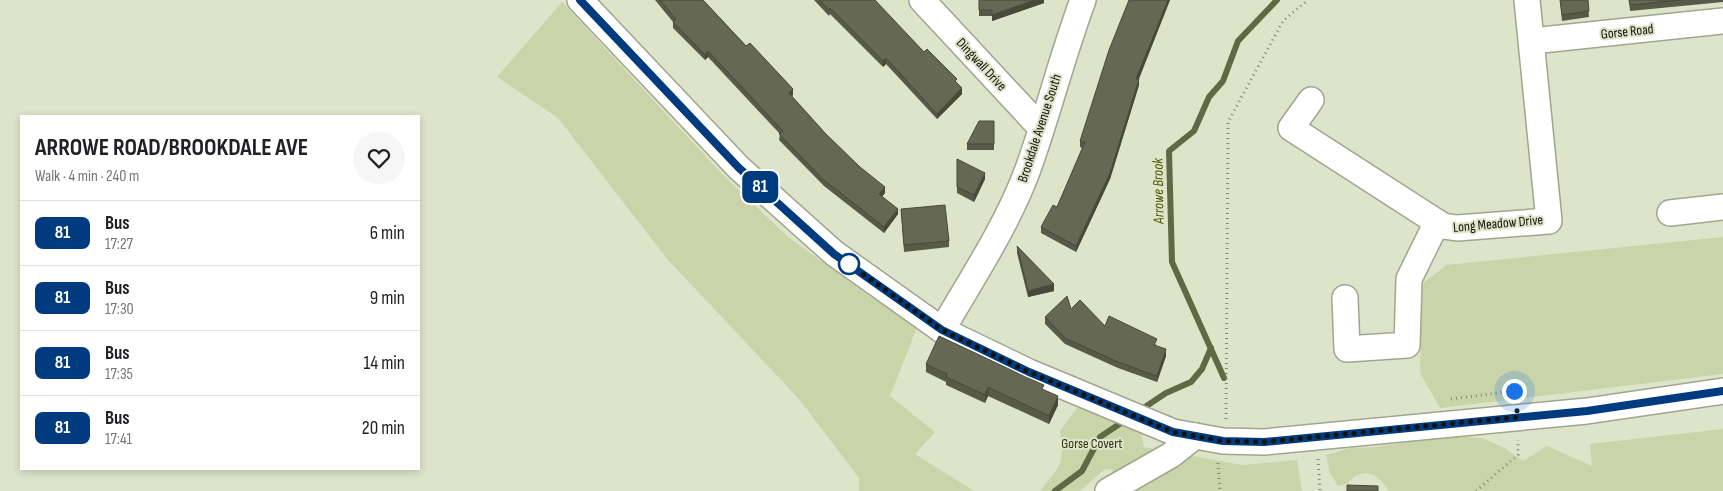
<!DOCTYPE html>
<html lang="en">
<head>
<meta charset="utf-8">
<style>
  :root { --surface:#fff; --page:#f6f6f6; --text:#202124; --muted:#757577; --line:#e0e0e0 }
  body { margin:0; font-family:"Sofia Sans Condensed",sans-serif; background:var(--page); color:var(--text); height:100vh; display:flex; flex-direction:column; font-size:19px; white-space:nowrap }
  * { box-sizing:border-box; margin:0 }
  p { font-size:16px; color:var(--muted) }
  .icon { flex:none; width:28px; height:28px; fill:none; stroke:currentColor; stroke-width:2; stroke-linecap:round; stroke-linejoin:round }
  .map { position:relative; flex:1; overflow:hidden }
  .details { position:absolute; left:20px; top:115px; width:400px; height:355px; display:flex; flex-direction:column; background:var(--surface); border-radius:0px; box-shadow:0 2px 8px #0003 }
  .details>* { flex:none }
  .badge { padding:0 10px; border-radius:8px; font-size:18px; line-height:32px }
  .you { position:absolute; width:25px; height:25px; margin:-12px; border:4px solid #fff; border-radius:50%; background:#1a73e8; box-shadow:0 0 0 8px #1a73e833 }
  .map>.badge { position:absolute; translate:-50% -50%; box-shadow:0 0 0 2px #fff }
  .round { display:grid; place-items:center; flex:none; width:52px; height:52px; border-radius:26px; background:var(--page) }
  .headline { display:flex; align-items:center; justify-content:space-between; height:85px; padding:0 15px }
  h1 { font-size:24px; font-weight:700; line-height:38px }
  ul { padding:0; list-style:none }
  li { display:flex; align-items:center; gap:15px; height:65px; padding:0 15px; border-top:1px solid var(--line) }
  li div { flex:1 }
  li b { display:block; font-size:19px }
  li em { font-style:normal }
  li .badge { min-width:55px; font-weight:700; text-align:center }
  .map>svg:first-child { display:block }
</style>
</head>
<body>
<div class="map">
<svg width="1723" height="491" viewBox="0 0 1723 491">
  <rect width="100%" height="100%" fill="#dee4ca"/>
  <g fill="#cbd4a9">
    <polygon points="562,2 724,176 788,237 874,299 918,325 890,396 935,432 915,454 974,491 859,491 859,478 799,399 668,260 558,118 497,77"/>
    <polygon points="1723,237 1723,374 1440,408 1420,373 1422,284 1446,265"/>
    <path d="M 1077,408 L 1089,409 L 1140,428 L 1144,447 L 1242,465 L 1297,460 L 1302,491 L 1102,491 L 1113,470 L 1105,469 L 1080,491 L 1040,491 C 1060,465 1065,466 1060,431 Z"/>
    <path d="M 1723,429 L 1723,491 L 1389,491 C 1377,473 1363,465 1347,484 L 1338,486 L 1330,473 L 1326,455 L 1351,448 L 1377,447 L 1448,436 L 1482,438 L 1503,447 L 1523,461 L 1547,446 L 1592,466 L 1590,444 Z"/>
  </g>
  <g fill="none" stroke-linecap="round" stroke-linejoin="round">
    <g stroke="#616844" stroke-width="6">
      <polyline points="1224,378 1172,262 1169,151 1194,131 1209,97 1223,81 1238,41 1277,0"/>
      <polyline points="1139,411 1166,393 1191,382 1202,369 1211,348"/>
      <polyline points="1055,491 1082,471 1100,437 1127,419"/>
    </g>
    <defs>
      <g id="minor">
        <polyline points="580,0 739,168 834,253 942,330 1029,372 1173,432 1223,441 1264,442 1587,411 1723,391"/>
        <polyline points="922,0 1041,128"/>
        <polyline points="1532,41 1723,21"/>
        <polyline points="1311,100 1291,128 1443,226 1457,228 1549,221 1527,0"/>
        <polyline points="1670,213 1723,207"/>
        <polyline points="1345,298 1347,349 1407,345 1409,279 1437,222"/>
        <path d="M 942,330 C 972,278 1007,226 1028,169 C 1048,114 1062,56 1083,0"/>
        <polyline points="1108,491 1171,455 1195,436"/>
      </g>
    </defs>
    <use href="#minor" stroke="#a0a68e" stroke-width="28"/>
    <g stroke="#838775" stroke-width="3" stroke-dasharray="1 4" stroke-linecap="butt">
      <polyline points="1451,399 1513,391 1514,397"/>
      <polyline points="1226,419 1228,122 1283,21 1308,0"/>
      <polyline points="1318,459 1320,491"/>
      <polyline points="1218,463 1220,491"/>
      <polyline points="1476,491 1518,455 1518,440"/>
    </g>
    <use href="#minor" stroke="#fff" stroke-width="25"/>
  </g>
  <g fill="#575a47">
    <polygon points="655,0 703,0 793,95 791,96 825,133 885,193 882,196 898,214 884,233 824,186 779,140 780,134 708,57 705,60 673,28 673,22"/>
    <polygon points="814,0 870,0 957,83 962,94 937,119 886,64 883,67 830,14 829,16"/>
    <polygon points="979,0 1044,0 1044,3 992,21 992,16 979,16"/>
    <polygon points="1129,0 1170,0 1139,79 1139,85 1110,179 1076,252 1041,233 1041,227 1057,207 1082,148 1080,147 1080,141"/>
    <polygon points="1560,0 1588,0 1589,17 1562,21"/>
    <polygon points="1629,0 1723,0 1723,2 1630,11"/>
    <polygon points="994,121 994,150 967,150 967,144"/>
    <polygon points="957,159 985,179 974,202 957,193"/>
    <polygon points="901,209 949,241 949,247 904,252"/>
    <polygon points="1017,246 1054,291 1028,297 1017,253"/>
    <polygon points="1071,309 1105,326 1157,345 1156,346 1166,356 1157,382 1118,368 1065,344 1045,324 1045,317"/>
    <polygon points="926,364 1044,390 1058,405 1049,424 988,396 985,403 946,385 946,382 926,372"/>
  </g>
  <g fill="#474a3a">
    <polygon points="1035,0 1044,0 1044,3 992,21 992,15"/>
    <polygon points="1168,0 1170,0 1136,85 1136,79"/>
    <polygon points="708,51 708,57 705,60 705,55"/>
    <polygon points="886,58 886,64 883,67 883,61"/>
    <polygon points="1139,79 1139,85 1110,179 1076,252 1076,246"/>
    <polygon points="962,88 962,94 937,119 937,114"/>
    <polygon points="793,89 793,95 789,99 789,93"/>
    <polygon points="985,173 985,179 974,202 974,195"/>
    <polygon points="885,187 885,193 879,200 879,194"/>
    <polygon points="898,209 898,214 884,233 884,227"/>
    <polygon points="1054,284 1054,291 1028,297 1028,291"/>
    <polygon points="1166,349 1166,356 1157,382 1157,376"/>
    <polygon points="988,387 988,396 985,403 985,395"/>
    <polygon points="1058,396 1058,405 1049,424 1049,416"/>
  </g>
  <g fill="#656953" stroke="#474a3a">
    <polygon points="660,0 703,0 746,46 750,43 793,89 789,93 825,133 860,167 885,187 879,194 898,209 884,227 824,180 779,134 783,131 708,51 705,55 673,22 676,19"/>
    <polygon points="820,0 875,0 924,52 927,49 957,79 955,81 962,88 937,114 886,58 883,61 830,8 829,10"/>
    <polygon points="979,0 1035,0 992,15 992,10 979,10"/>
    <polygon points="1129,0 1168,0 1136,79 1139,79 1110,173 1076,246 1041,227 1053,205 1057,207 1085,142 1080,141 1109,50"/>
    <polygon points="1560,0 1588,0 1589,11 1562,15"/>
    <polygon points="1629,0 1681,0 1630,5"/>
    <polygon points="979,121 994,121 994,144 967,144"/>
    <polygon points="957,159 985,173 974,195 957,187"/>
    <polygon points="945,205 949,241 904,245 901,209"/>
    <polygon points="1017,246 1054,284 1028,291"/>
    <polygon points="1067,296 1071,309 1080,300 1105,326 1109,316 1157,339 1154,345 1166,349 1157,376 1118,362 1065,338 1045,317"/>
    <polygon points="939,336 1044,385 1042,389 1058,396 1049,416 988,387 985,395 946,377 947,374 926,364"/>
    <polygon points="1347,485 1378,486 1378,491 1347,491"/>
  </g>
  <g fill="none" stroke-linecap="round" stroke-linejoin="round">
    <defs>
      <polyline id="line" points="580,0 739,168 834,254 942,330 1029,372 1173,432 1223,441 1264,442 1587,411 1723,391"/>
    </defs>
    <use href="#line" stroke="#fff" stroke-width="11"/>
    <use href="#line" stroke="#003b80" stroke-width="8"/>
    <polyline stroke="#101109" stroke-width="5" stroke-dasharray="0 9" points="849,264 942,330 1029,372 1173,432 1223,441 1264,442 1518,417 1514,391"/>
  </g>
  <circle fill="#fff" stroke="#003b80" stroke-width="2.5" cx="849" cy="264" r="10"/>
  <g text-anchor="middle" stroke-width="4" stroke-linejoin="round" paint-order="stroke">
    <g font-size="14" fill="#101109" stroke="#dee4ca">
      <text transform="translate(1627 31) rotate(-6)" y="5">Gorse Road</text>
      <text transform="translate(982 64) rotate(47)" y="5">Dingwall Drive</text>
      <text transform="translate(1039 128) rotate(-72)" y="5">Brookdale Avenue South</text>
      <text transform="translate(1498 223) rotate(-5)" y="5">Long Meadow Drive</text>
    </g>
    <g font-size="14" fill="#2f350e" stroke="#dee4ca">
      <text x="1092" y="448">Gorse Covert</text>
    </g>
    <g font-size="15" font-style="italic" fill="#4d5803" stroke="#dee4ca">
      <text transform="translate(1158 191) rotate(-91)" y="5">Arrowe Brook</text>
    </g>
  </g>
</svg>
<div class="you" style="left:1514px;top:391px"></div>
<b class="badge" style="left:760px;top:187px;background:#003b80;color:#fff">81</b>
<section class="details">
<div class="headline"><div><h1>ARROWE ROAD/BROOKDALE AVE</h1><p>Walk · 4 min · 240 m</p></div><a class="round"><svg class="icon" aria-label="heart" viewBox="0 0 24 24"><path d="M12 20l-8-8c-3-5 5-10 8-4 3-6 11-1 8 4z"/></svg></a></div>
<ul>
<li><span class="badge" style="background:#003b80;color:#fff">81</span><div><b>Bus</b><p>17:27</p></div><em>6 min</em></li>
<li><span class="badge" style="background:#003b80;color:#fff">81</span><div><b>Bus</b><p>17:30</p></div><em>9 min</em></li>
<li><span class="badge" style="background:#003b80;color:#fff">81</span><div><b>Bus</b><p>17:35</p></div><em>14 min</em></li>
<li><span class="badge" style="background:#003b80;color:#fff">81</span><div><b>Bus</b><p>17:41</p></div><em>20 min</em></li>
</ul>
</section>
</div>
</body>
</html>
